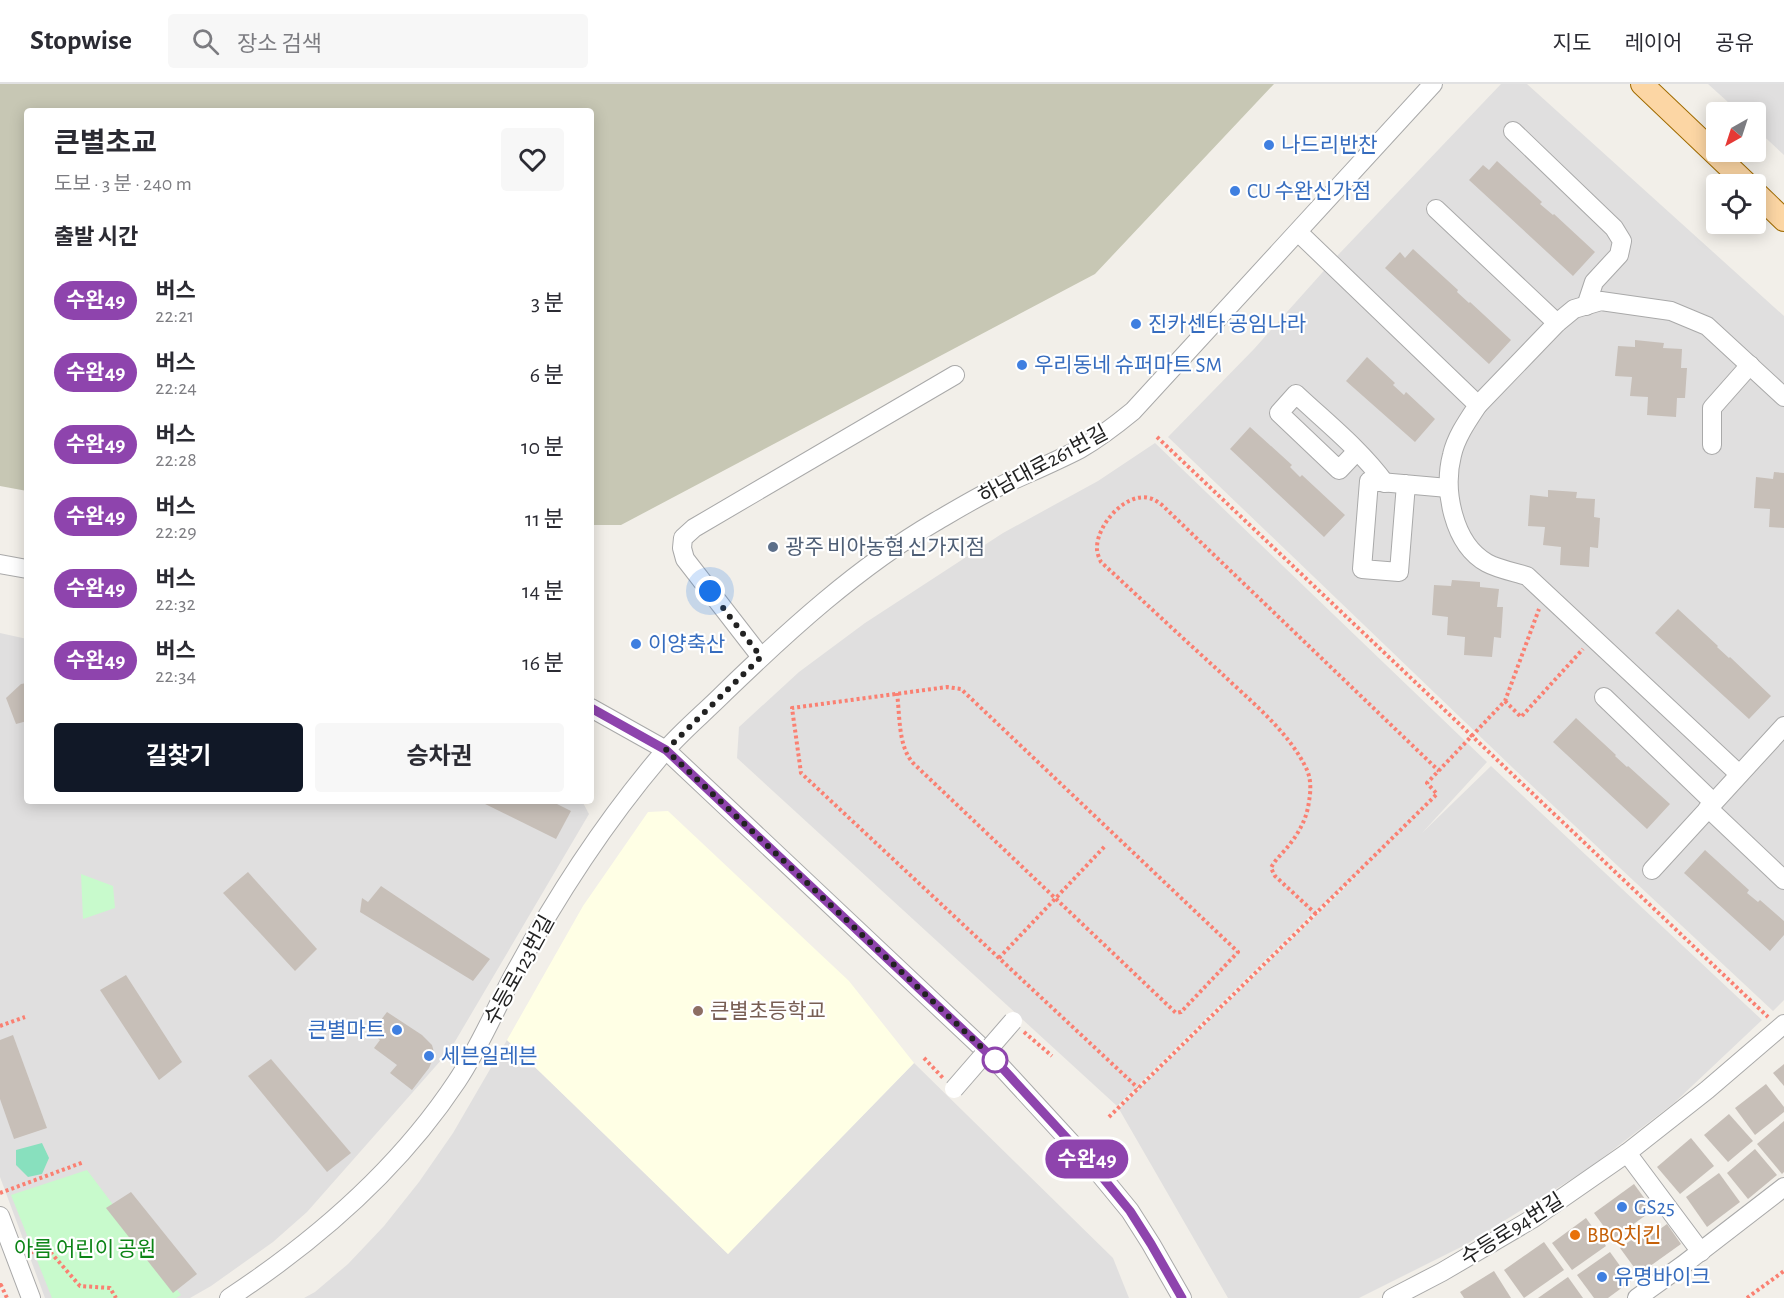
<!DOCTYPE html>
<html lang="ko">
<head>
<meta charset="utf-8">
<style>
  :root { --surface:#fff; --page:#f7f7f7; --text:#2b2b33; --muted:#7c7c81; --line:#e1e1e2; --accent:#111827 }
  body { margin:0; font-family:"Alegreya Sans","Noto Sans KR",sans-serif; background:var(--page); color:var(--text); height:100vh; display:flex; flex-direction:column; font-size:22px; white-space:nowrap }
  * { box-sizing:border-box; margin:0 }
  p { font-size:20px; color:var(--muted) }
  .icon { flex:none; width:33px; height:33px; fill:none; stroke:currentColor; stroke-width:2; stroke-linecap:round; stroke-linejoin:round }
  .map { position:relative; flex:1; overflow:hidden }
  .drawer { position:absolute; left:24px; top:24px; width:570px; height:696px; display:flex; flex-direction:column; background:var(--surface); border-radius:6px; box-shadow:0 3px 15px #0003 }
  .drawer>* { flex:none }
  .badge { padding:0 12px; border-radius:20px; font-size:21px; line-height:39px }
  .needle { width:39px; rotate:219deg }
  .controls { position:absolute; left:1706px; top:18px; display:grid; gap:12px }
  .controls a { display:grid; place-items:center; width:60px; height:60px; border-radius:6px; background:var(--surface); box-shadow:0 3px 15px #0003; font-size:30px }
  .you { position:absolute; width:30px; height:30px; margin:-15px; border:4px solid #fff; border-radius:50%; background:#1a73e8; box-shadow:0 0 0 9px #1a73e833 }
  .map>.badge { position:absolute; translate:-50% -50%; box-shadow:0 0 0 3px #fff }
  h2 { padding:0 30px; font-size:22px; line-height:54px }
  .round { display:grid; place-items:center; flex:none; width:63px; height:63px; border-radius:6px; background:var(--page) }
  .overview { display:flex; align-items:center; justify-content:space-between; height:102px; padding:0 30px }
  h1 { font-size:28px; font-weight:700; line-height:45px }
  .button { display:flex; gap:12px; margin-top:auto; padding:12px 30px }
  .button a { flex:1; height:69px; border-radius:6px; background:var(--accent); color:#fff; font-size:24px; font-weight:700; line-height:69px; text-align:center }
  .button a+a { background:var(--page); color:var(--text) }
  ul { padding:0; list-style:none }
  li { display:flex; align-items:center; gap:18px; height:72px; padding:0 30px }
  li div { flex:1 }
  li b { display:block; font-size:22px }
  li em { font-style:normal }
  li .badge { min-width:66px; font-weight:700; text-align:center }
  header { display:flex; align-items:center; gap:36px; box-sizing:border-box; height:84px; padding:0 30px; background:var(--surface); border-bottom:2px solid var(--line) }
  header strong { font-size:28px }
  nav { display:flex; gap:33px; margin-inline-start:auto; font-size:21px }
  .search { width:420px; height:54px; background:var(--page); display:flex; align-items:center; gap:15px; box-sizing:border-box; padding:0 21px; border-radius:6px; color:var(--muted); font-size:22px }
  .map>svg:first-child { display:block }
</style>
</head>
<body>
<header>
<strong>Stopwise</strong>
<div class="search"><svg class="icon" aria-label="search" viewBox="0 0 24 24"><circle cx="10" cy="10" r="6"/><path d="M15 15l6 6"/></svg>장소 검색</div>
<nav><a>지도</a><a>레이어</a><a>공유</a></nav>
</header>
<div class="map">
<svg width="1784" height="1214" viewBox="0 0 1784 1214">
  <rect width="100%" height="100%" fill="#f2efe9"/>
  <g fill="#e0dfdf">
    <polygon points="1501,0 1527,0 1784,232 1784,916 1773,927 1513,684 1168,353 1254,265 1338,171"/>
    <polygon points="1708,0 1784,0 1784,71 1755,44 1755,28 1739,28"/>
    <polygon points="1155,359 1487,678 1422,749 1491,682 1762,936 1674,1019 1588,1085 1465,1161 1359,1214 1228,1214 1119,1025 1365,784 1313,829 1117,1022 737,674 739,643 799,588 865,539 1003,449 1098,397"/>
    <polygon points="0,549 27,555 27,717 582,717 589,730 450,966 307,1128 273,1158 211,1202 190,1214 45,1214 0,1093"/>
    <polygon points="507,956 728,1170 914,979 1113,1174 1129,1214 304,1214 315,1208 348,1180 384,1142 419,1098 453,1049"/>
  </g>
  <polygon fill="#ffffe5" points="668,727 849,897 914,979 728,1170 507,956 583,822 648,728"/>
  <polygon fill="#c7c7b4" points="0,0 1274,0 1095,190 621,441 591,441 591,27 27,27 27,407 0,402"/>
  <g fill="#c8facc">
    <polygon points="81,790 113,802 115,824 83,835"/>
    <polygon points="87,1086 181,1211 176,1214 52,1214 11,1111"/>
  </g>
  <polygon fill="#88e0be" points="42,1059 49,1074 42,1090 28,1093 16,1081 16,1066"/>
  <g fill="#c7bfb8">
    <polygon points="1497,77 1542,118 1540,120 1553,131 1554,130 1595,168 1573,192 1469,96 1483,81 1489,86"/>
    <polygon points="1413,165 1458,206 1457,208 1469,219 1470,218 1511,256 1489,280 1385,184 1400,168 1405,174"/>
    <polygon points="1635,256 1664,259 1663,264 1682,265 1681,284 1687,284 1685,314 1677,314 1676,333 1647,331 1648,313 1630,312 1632,293 1615,292 1618,262 1635,263"/>
    <polygon points="1367,273 1395,299 1393,301 1404,311 1406,308 1435,335 1415,358 1346,297"/>
    <polygon points="1250,343 1292,381 1290,383 1300,393 1302,391 1345,431 1324,453 1230,365"/>
    <polygon points="1774,388 1784,389 1784,444 1769,443 1770,425 1754,424 1756,393 1773,395"/>
    <polygon points="1548,406 1577,408 1576,414 1595,415 1594,433 1600,434 1598,464 1590,463 1589,483 1560,481 1561,463 1543,461 1545,443 1528,442 1530,411 1548,413"/>
    <polygon points="1452,496 1480,498 1480,503 1499,505 1497,523 1503,523 1501,554 1494,553 1492,573 1464,571 1465,553 1447,551 1448,533 1432,531 1434,501 1451,502"/>
    <polygon points="1678,525 1718,562 1717,563 1729,574 1730,573 1771,612 1749,635 1655,549"/>
    <polygon points="27,599 27,637 16,640 6,614 21,600"/>
    <polygon points="1576,634 1616,671 1615,672 1627,683 1628,682 1670,720 1647,745 1553,658"/>
    <polygon points="479,717 551,717 571,727 556,755"/>
    <polygon points="1705,766 1749,806 1747,809 1758,818 1760,816 1784,837 1784,851 1770,867 1684,789"/>
    <polygon points="248,788 317,865 295,887 223,809"/>
    <polygon points="381,802 490,875 473,897 360,828 362,814 368,818"/>
    <polygon points="126,891 182,978 159,996 100,906"/>
    <polygon points="387,928 422,951 432,961 435,972 433,975 429,984 412,1006 390,989 397,981 374,964 380,956 371,949"/>
    <polygon points="13,951 47,1044 14,1055 0,1015 0,956"/>
    <polygon points="271,975 351,1069 327,1088 248,992"/>
    <polygon points="1784,980 1784,1002 1773,989"/>
    <polygon points="1766,1000 1784,1023 1784,1028 1755,1051 1735,1024"/>
    <polygon points="1729,1030 1753,1057 1728,1078 1704,1051"/>
    <polygon points="1784,1037 1784,1088 1782,1090 1757,1060"/>
    <polygon points="1691,1054 1714,1082 1680,1110 1657,1083"/>
    <polygon points="1755,1065 1777,1091 1748,1115 1727,1089"/>
    <polygon points="1719,1089 1740,1118 1707,1143 1686,1113"/>
    <polygon points="1634,1100 1653,1126 1613,1155 1594,1129"/>
    <polygon points="131,1108 197,1190 173,1209 106,1124"/>
    <polygon points="1586,1134 1606,1162 1572,1186 1552,1159"/>
    <polygon points="1667,1140 1681,1160 1639,1190 1620,1164 1644,1147 1649,1153"/>
    <polygon points="1544,1158 1564,1186 1524,1214 1504,1186"/>
    <polygon points="1610,1168 1631,1197 1608,1214 1594,1214 1577,1191"/>
    <polygon points="1494,1187 1511,1214 1464,1214 1460,1208"/>
    <polygon points="1568,1193 1583,1214 1538,1214"/>
  </g>
  <g fill="none" stroke-linecap="round" stroke-linejoin="round">
    <defs>
      <g id="minor">
        <polyline points="1513,47 1614,144 1622,157 1619,171 1594,198 1586,222"/>
        <polyline points="1436,125 1557,239"/>
        <path d="M 1298,148 L 1478,321 C 1468,336 1456,353 1452,371 C 1443,406 1453,460 1487,479 C 1498,485 1514,488 1527,492 L 1739,690"/>
        <polyline points="1478,321 1557,239 1574,225 1601,217 1671,227 1707,242 1784,313"/>
        <polyline points="1712,361 1712,324 1750,281"/>
        <path d="M 1357,367 L 1339,386 L 1279,329 L 1296,310 C 1327,339 1360,365 1385,399"/>
        <polyline points="1406,400 1399,488 1362,485 1369,397 1448,404"/>
        <polyline points="0,480 27,485"/>
        <polyline points="761,573 685,475 682,464 683,454 694,444 955,291"/>
        <polyline points="1604,613 1713,718"/>
        <polyline points="591,624 666,666 995,976 1098,1088 1130,1127 1151,1160 1182,1214"/>
        <polyline points="1708,724 1784,796"/>
        <polyline points="1652,786 1784,642"/>
        <polyline points="1627,1069 1701,1168"/>
        <polyline points="0,1132 31,1214"/>
        <path d="M 229,1214 C 317,1156 398,1086 457,997 C 479,964 494,928 512,894 C 555,814 605,737 664,668 C 682,647 704,629 724,609 C 788,547 858,483 935,438 C 954,427 972,416 992,406 C 1021,392 1051,380 1080,365 C 1099,354 1116,341 1133,327 L 1433,0"/>
        <polyline points="1392,1214 1442,1188 1532,1135 1627,1069 1707,1006 1784,940"/>
        <polyline points="1637,1214 1683,1181 1784,1103"/>
      </g>
      <g id="major">
        <polyline points="1642,0 1747,100"/>
        <polyline points="1755,108 1784,136"/>
      </g>
    </defs>
    <use href="#minor" stroke="#a9a9a9" stroke-width="20"/>
    <use href="#major" stroke="#a06b00" stroke-width="24"/>
    <g stroke="#fa8072" stroke-width="4" stroke-dasharray="3 3" stroke-linecap="butt">
      <polyline points="1157,353 1768,933"/>
      <path d="M 897,609 C 900,632 898,662 913,679 L 1176,929 L 1181,928 L 1238,868 L 961,605 L 947,603 L 792,624 L 801,689 L 1138,1004"/>
      <polyline points="1505,617 1521,633 1583,565"/>
      <path d="M 1316,830 L 1275,792 L 1271,784 C 1274,777 1280,772 1285,766 C 1297,752 1307,736 1309,717 C 1311,707 1311,695 1307,686 C 1289,647 1249,616 1219,587 C 1179,551 1140,514 1101,478 C 1099,474 1097,469 1097,465 C 1096,442 1125,408 1149,414 C 1154,415 1158,418 1162,421 L 1439,687"/>
      <polyline points="999,874 1106,761"/>
      <polyline points="0,942 25,933"/>
      <polyline points="1024,948 1052,972"/>
      <polyline points="924,974 943,994"/>
      <polyline points="1109,1033 1437,710 1427,699 1505,617 1539,525"/>
      <polyline points="0,1109 84,1078"/>
      <polyline points="30,1169 46,1163 80,1202 110,1204 116,1214"/>
      <polyline points="0,1201 1,1201 7,1214"/>
      <polyline points="1747,1214 1784,1187"/>
    </g>
    <use href="#minor" stroke="#fff" stroke-width="18"/>
    <use href="#major" stroke="#fcd6a4" stroke-width="22"/>
    <defs>
      <polyline id="minor-bridge" points="954,1005 1013,937"/>
    </defs>
    <use href="#minor-bridge" stroke="#a9a9a9" stroke-width="20" stroke-linecap="butt"/>
    <use href="#minor-bridge" stroke="#fff" stroke-width="18"/>
  </g>
  <g fill="none" stroke-linecap="round" stroke-linejoin="round">
    <defs>
      <polyline id="line" points="591,624 666,666 995,976 1098,1088 1130,1127 1151,1160 1182,1214"/>
    </defs>
    <use href="#line" stroke="#fff" stroke-width="14"/>
    <use href="#line" stroke="#8e44ad" stroke-width="9"/>
    <polyline stroke="#222" stroke-width="6" stroke-dasharray="0 10.8" points="710,507 761,573 666,666 995,976"/>
  </g>
  <g fill="#3f7fe0" stroke="#fff" stroke-width="2">
    <circle cx="1269" cy="61" r="6"/>
    <circle cx="1235" cy="107" r="6"/>
    <circle cx="1136" cy="240" r="6"/>
    <circle cx="1022" cy="281" r="6"/>
    <circle cx="636" cy="560" r="6"/>
    <circle cx="397" cy="946" r="6"/>
    <circle cx="429" cy="972" r="6"/>
    <circle cx="1622" cy="1123" r="6"/>
    <circle cx="1602" cy="1193" r="6"/>
  </g>
  <circle fill="#5c6f8a" stroke="#fff" stroke-width="2" cx="773" cy="463" r="6"/>
  <circle fill="#8d6e63" stroke="#fff" stroke-width="2" cx="698" cy="927" r="6"/>
  <circle fill="#fff" stroke="#8e44ad" stroke-width="3" cx="995" cy="976" r="12"/>
  <circle fill="#e8710a" stroke="#fff" stroke-width="2" cx="1575" cy="1151" r="6"/>
  <g text-anchor="middle" stroke-width="4.5" stroke-linejoin="round" paint-order="stroke">
    <g font-size="21" fill="#366cbe" stroke="#fff" text-anchor="start">
      <text x="1281" y="68">나드리반찬</text>
      <text x="1247" y="114">CU 수완신가점</text>
      <text x="1148" y="247">진카센타 공임나라</text>
      <text x="1034" y="288">우리동네 슈퍼마트 SM</text>
      <text x="648" y="567">이양축산</text>
      <text x="385" y="953" text-anchor="end">큰별마트</text>
      <text x="441" y="979">세븐일레븐</text>
      <text x="1634" y="1130">GS25</text>
      <text x="1614" y="1200">유명바이크</text>
    </g>
    <g font-size="21" fill="#222" stroke="#fff">
      <text transform="translate(1043 380) rotate(-28)" y="7">하남대로261번길</text>
      <text transform="translate(519 886) rotate(-61)" y="7">수등로123번길</text>
      <text transform="translate(1512 1145) rotate(-32)" y="7">수등로94번길</text>
    </g>
    <g font-size="21" fill="#4e5e75" stroke="#fff" text-anchor="start">
      <text x="785" y="470">광주 비아농협 신가지점</text>
    </g>
    <g font-size="21" fill="#785e54" stroke="#fff" text-anchor="start">
      <text x="710" y="934">큰별초등학교</text>
    </g>
    <g font-size="21" fill="#c56008" stroke="#fff" text-anchor="start">
      <text x="1587" y="1158">BBQ치킨</text>
    </g>
    <g font-size="21" fill="#0c8416" stroke="#fff">
      <text x="85" y="1172">아름 어린이 공원</text>
    </g>
  </g>
</svg>
<div class="controls">
<a><svg class="needle" viewBox="-14 -14 28 28"><path d="M0-13l5 13h-10z" fill="#e53935"/><path d="M0 13l5-13h-10z" fill="#7c7c81"/></svg></a>
<a><svg class="icon" aria-label="locate" viewBox="0 0 24 24"><circle cx="12" cy="12" r="6"/><path d="M12 2v4M12 18v4M2 12h4M18 12h4"/></svg></a>
</div>
<div class="you" style="left:710px;top:507px"></div>
<b class="badge" style="left:1087px;top:1075px;background:#8e44ad;color:#fff">수완49</b>
<section class="drawer">
<div class="overview"><div><h1>큰별초교</h1><p>도보 · 3 분 · 240 m</p></div><a class="round"><svg class="icon" aria-label="heart" viewBox="0 0 24 24"><path d="M12 20l-8-8c-3-5 5-10 8-4 3-6 11-1 8 4z"/></svg></a></div>
<h2>출발 시간</h2>
<ul>
<li><span class="badge" style="background:#8e44ad;color:#fff">수완49</span><div><b>버스</b><p>22:21</p></div><em>3 분</em></li>
<li><span class="badge" style="background:#8e44ad;color:#fff">수완49</span><div><b>버스</b><p>22:24</p></div><em>6 분</em></li>
<li><span class="badge" style="background:#8e44ad;color:#fff">수완49</span><div><b>버스</b><p>22:28</p></div><em>10 분</em></li>
<li><span class="badge" style="background:#8e44ad;color:#fff">수완49</span><div><b>버스</b><p>22:29</p></div><em>11 분</em></li>
<li><span class="badge" style="background:#8e44ad;color:#fff">수완49</span><div><b>버스</b><p>22:32</p></div><em>14 분</em></li>
<li><span class="badge" style="background:#8e44ad;color:#fff">수완49</span><div><b>버스</b><p>22:34</p></div><em>16 분</em></li>
</ul>
<div class="button"><a>길찾기</a><a>승차권</a></div>
</section>
</div>
</body>
</html>
